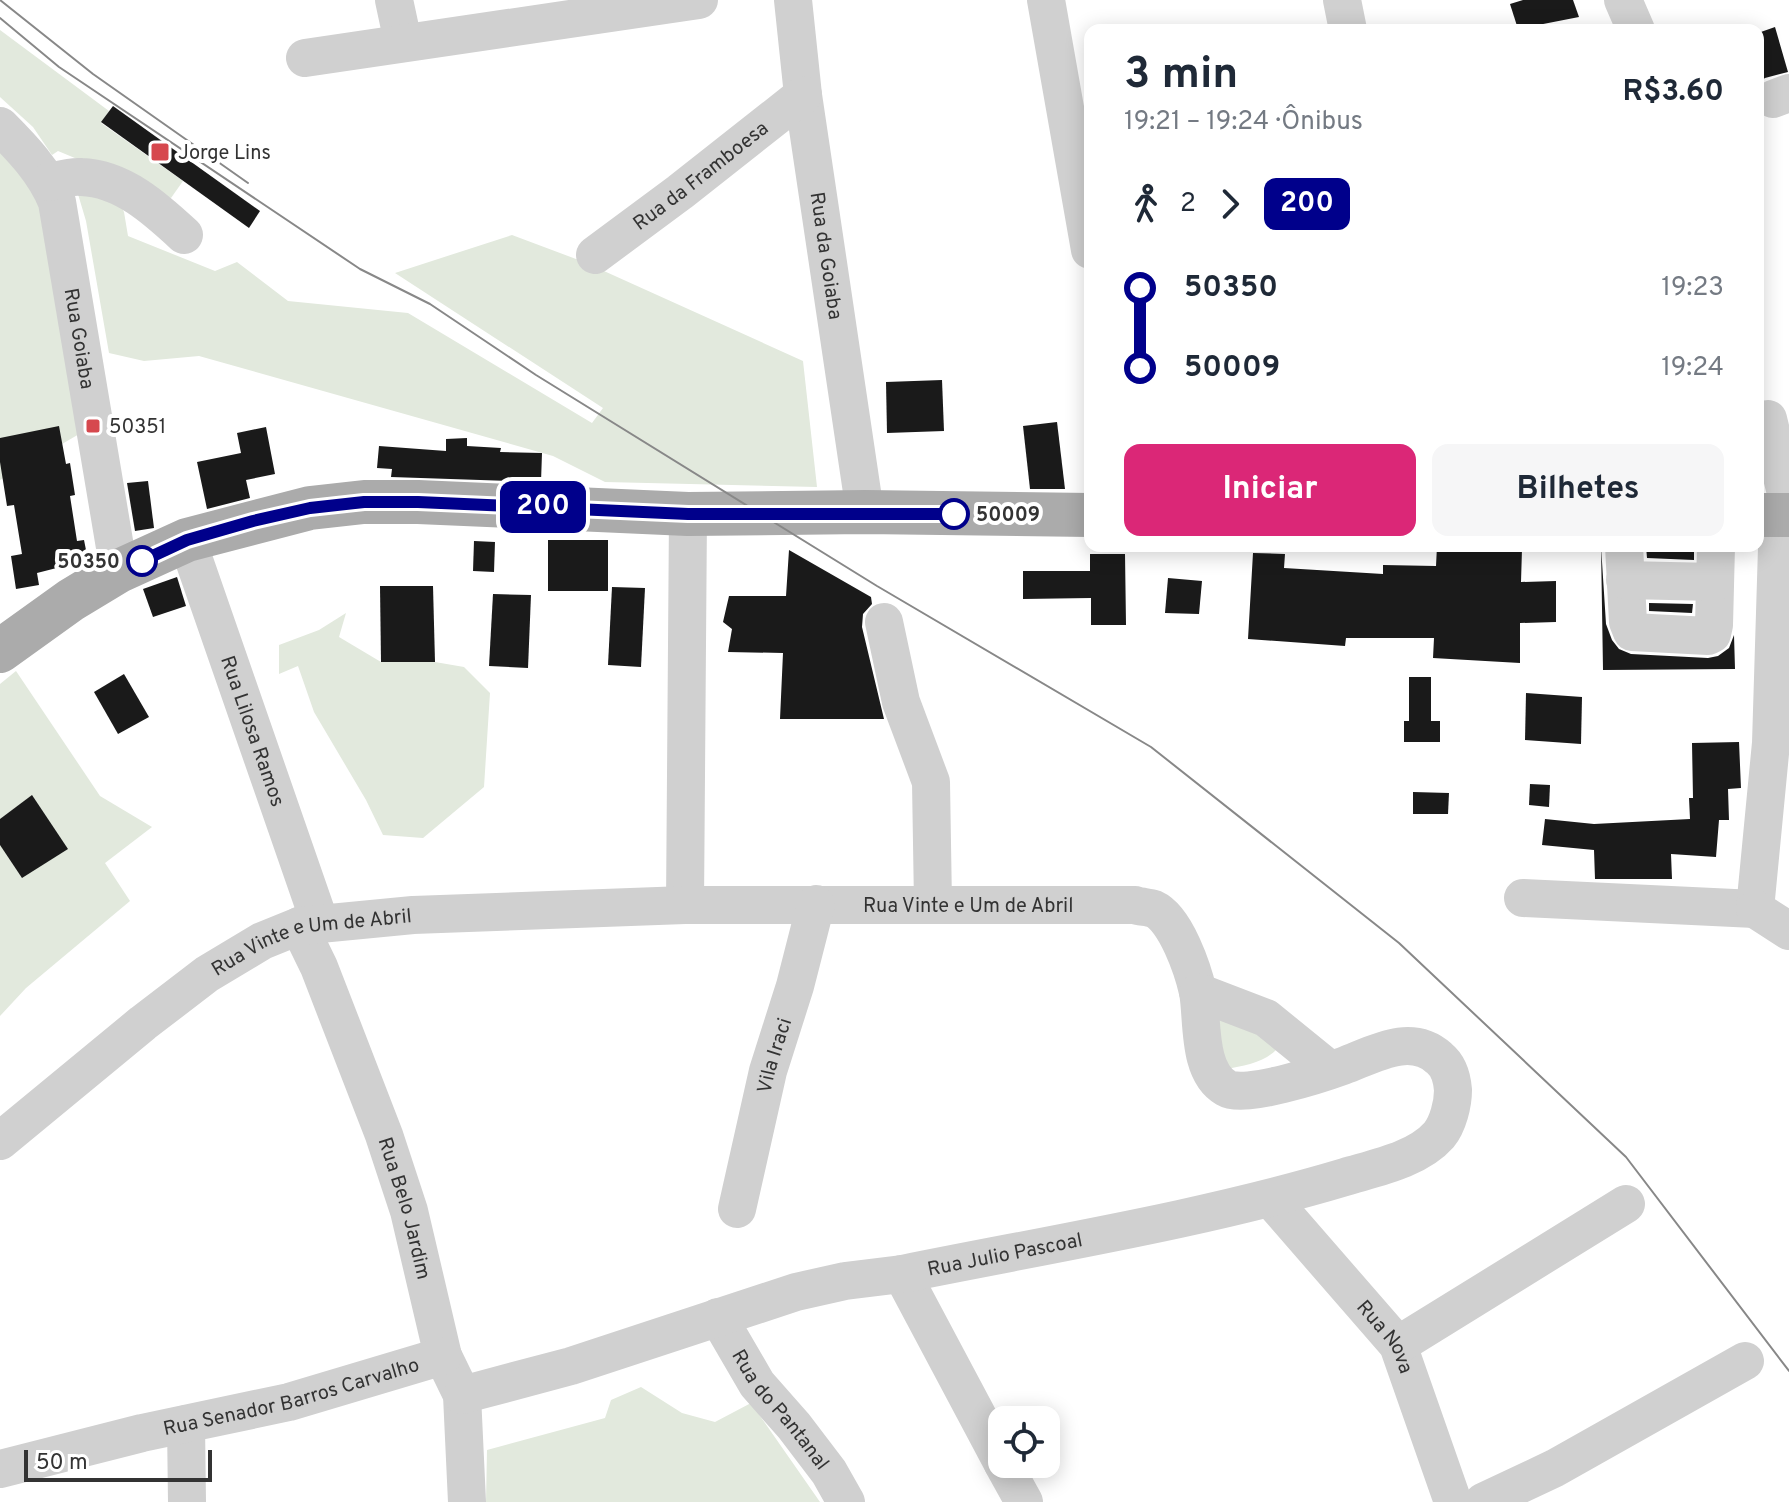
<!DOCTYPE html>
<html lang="pt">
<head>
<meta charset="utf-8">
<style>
  :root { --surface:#fff; --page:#f6f6f7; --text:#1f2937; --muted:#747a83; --accent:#db2777 }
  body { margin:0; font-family:Overpass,sans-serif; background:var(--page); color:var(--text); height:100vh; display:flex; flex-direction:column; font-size:30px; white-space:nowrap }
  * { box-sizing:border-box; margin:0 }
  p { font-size:26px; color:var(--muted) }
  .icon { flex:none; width:44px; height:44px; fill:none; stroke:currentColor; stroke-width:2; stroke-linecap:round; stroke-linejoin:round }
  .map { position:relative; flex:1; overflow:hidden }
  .details { position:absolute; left:1084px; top:24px; width:680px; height:528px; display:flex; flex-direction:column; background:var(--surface); border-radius:16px; box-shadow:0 4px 20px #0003 }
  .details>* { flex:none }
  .badge { padding:0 16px; border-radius:12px; font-size:28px; line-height:52px }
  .buttons { position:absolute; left:988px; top:1406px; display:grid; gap:16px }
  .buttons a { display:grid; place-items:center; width:72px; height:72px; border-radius:16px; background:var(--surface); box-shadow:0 4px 20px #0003; font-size:40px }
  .scale { position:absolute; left:24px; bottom:20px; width:188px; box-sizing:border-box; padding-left:8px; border:4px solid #333; border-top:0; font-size:22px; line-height:28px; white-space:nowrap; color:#333; -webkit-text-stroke:6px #fff; paint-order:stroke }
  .map>.badge { position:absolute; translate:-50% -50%; box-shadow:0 0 0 4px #fff }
  .legs { display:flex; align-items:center; gap:12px; height:88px; padding:0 40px; font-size:26px }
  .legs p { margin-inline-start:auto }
  .overview { display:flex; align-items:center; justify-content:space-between; height:136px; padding:0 40px }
  h1 { font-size:44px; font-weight:700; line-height:60px }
  .primary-button { display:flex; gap:16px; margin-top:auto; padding:16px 40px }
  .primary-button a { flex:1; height:92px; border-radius:16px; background:var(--accent); color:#fff; font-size:32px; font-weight:700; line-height:92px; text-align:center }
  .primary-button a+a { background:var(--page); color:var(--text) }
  ul { padding:0 40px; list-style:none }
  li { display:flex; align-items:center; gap:28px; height:80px; font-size:30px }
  li i { display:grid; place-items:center; width:12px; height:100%; margin:0 10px; background:currentColor }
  li i::after { content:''; width:20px; height:20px; margin:-10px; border:6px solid; border-radius:50%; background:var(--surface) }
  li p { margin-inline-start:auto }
  li:first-child i { background:linear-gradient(#0000 50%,currentColor 0) }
  li:last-child i { background:linear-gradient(currentColor 50%,#0000 0) }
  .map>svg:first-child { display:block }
</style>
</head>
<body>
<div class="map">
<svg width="1789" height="1502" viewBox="0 0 1789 1502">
  <rect width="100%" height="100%" fill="#fff"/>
  <g fill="#e2e9dd">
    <polygon points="0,30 109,111 101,123 183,181 171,198 58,151 52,155 33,127 0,97"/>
    <polygon points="0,129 38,167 93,426 0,480"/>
    <polygon points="75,184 119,203 124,212 128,236 215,271 237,262 288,301 408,313 592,423 603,408 395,273 512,235 584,262 803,361 817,487 605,482 553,456 199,356 144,361 109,353 86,221"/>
    <polygon points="346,613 339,637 381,662 435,662 464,667 490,693 484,787 423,838 383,835 366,800 314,712 298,666 279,674 279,645 319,630"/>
    <polygon points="16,671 100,796 152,827 105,863 130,901 26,988 0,1016 0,684"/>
    <path d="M 1207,1011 L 1268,1029 L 1277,1049 C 1264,1063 1244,1066 1226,1069 Z"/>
    <polygon points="641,1387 682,1413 715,1422 751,1403 820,1502 486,1502 487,1450 605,1418 611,1400"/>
  </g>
  <g fill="#1a1a1a">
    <polygon points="1523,0 1573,0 1579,17 1518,29 1510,4"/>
    <polygon points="1775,27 1788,72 1765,78 1758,83 1758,33"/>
    <polygon points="113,106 260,211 249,228 101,122"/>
    <polygon points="942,380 944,431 887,433 886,382"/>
    <polygon points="1057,422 1065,489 1030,489 1023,426"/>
    <polygon points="59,426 66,464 70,463 75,495 70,496 77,541 84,540 88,560 37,573 39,585 16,589 11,556 22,554 14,505 7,506 0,462 0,438"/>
    <polygon points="266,427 275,474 246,480 250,498 207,509 197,462 241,453 237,433"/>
    <polygon points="467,438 467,446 501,448 500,452 542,453 541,482 391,477 392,469 377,468 379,446 446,451 446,439"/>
    <polygon points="148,481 154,528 135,531 127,483"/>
    <rect x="548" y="540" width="60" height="51"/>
    <polygon points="474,541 495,542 494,572 473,571"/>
    <polygon points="1437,546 1522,549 1521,582 1556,581 1556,622 1520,623 1520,663 1433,658 1434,638 1346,638 1345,646 1248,639 1253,553 1285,554 1284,568 1383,574 1383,565 1436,566"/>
    <polygon points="1601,546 1606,624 1612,640 1619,649 1631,654 1708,658 1718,656 1729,648 1734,635 1735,669 1603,670"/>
    <polygon points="1646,546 1694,546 1694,560 1647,558"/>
    <polygon points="789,550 871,597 872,604 863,614 862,627 884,719 780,719 783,653 728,652 732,629 723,622 729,596 786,596"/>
    <polygon points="1090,554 1125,554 1126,625 1091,625 1091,598 1023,599 1023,571 1090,571"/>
    <polygon points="177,577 186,606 153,617 143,589"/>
    <polygon points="1168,578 1202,581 1199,614 1165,613"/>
    <polygon points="380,586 433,586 435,662 381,662"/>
    <polygon points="612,587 645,588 641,667 608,665"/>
    <polygon points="493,594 531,595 528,668 489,666"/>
    <polygon points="1649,603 1693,604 1692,613 1649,611"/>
    <polygon points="124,674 149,717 118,734 94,692"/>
    <polygon points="1409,677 1431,677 1431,721 1440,721 1440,742 1404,742 1404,721 1409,721"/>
    <polygon points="1526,693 1582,697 1581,744 1525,740"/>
    <polygon points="1739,742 1741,788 1728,789 1729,820 1719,820 1716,857 1671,854 1672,879 1595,879 1594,850 1542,845 1545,819 1594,824 1690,819 1689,798 1693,798 1692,743"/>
    <polygon points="1530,784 1550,785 1549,807 1529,805"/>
    <polygon points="1413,792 1449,793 1448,814 1413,814"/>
    <polygon points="32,795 68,849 22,878 0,845 0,819"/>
  </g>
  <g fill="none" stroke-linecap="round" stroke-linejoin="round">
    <g stroke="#d0d0d0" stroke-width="38">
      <polyline points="394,0 403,42"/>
      <path id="s1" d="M 793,0 L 803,95 L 865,512"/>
      <polyline points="1046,0 1090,250"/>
      <polyline points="1342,0 1348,30"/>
      <polyline points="1623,0 1636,30"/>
      <polyline points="305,58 699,0"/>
      <polyline points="1773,99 1789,93"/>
      <path id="s2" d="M 0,126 C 23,149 45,172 57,202 L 119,571"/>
      <path d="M 49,182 C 59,180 70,176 81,177 C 122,178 156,209 184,235"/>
      <path id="s3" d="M 595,255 L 680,192 L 803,95"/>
      <polyline points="1768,419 1789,506"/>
      <path id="s4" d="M 187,540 L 320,923"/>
      <polyline points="1624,546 1628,622 1632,632 1708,636 1712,634 1714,625 1716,546"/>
      <polyline points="1625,580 1715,582"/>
      <polyline points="884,622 901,702 931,782 933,904"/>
      <polyline points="1523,898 1755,909"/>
      <polyline points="685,905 688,514"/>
      <polyline points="1755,909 1771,743 1778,515"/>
      <polyline points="1755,909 1789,931"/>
      <path id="s5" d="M 299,926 L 319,967 L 384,1135 L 409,1211 L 443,1356 L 462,1395 L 467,1502"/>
      <path id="s6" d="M 0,1141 L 143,1023 L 207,974 L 262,941 L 299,926 L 413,915 L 685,905 L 1135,905 C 1140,907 1148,907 1154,909 C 1176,919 1193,970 1198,992"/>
      <path id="s7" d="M 1271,1199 L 1398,1345 L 1453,1502"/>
      <path id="s8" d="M 737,1209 L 768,1071 L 795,986 L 816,904"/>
      <polyline points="902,1274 1002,1462"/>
      <path id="s9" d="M 718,1317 L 757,1384 L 794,1426 L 829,1472 L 846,1502"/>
      <polyline points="1398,1345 1626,1204"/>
      <path id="s10" d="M 462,1395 L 571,1366 L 796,1292 L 845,1281 L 902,1274 C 1050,1244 1201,1220 1345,1177 C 1375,1168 1417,1160 1439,1135 C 1448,1124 1453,1104 1453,1090 C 1452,1077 1449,1066 1439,1058 C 1410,1032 1373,1055 1343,1066 C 1321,1074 1244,1099 1226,1088 C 1197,1071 1203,1020 1198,992 L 1266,1018 L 1330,1070"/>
      <polyline points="186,1424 187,1502"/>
      <polyline points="1003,1464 1024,1502"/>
      <path id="s11" d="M 0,1469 L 142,1433 L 289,1402 L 443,1356"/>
      <polyline points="1483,1502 1555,1468 1745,1361"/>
    </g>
    <g stroke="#ababab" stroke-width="44">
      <polyline points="1758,515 1789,515"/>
      <polyline points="0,651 71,600 119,571 187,540 310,508 364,502 418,502 688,514 865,512 1090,515"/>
    </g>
    <g stroke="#888" stroke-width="2">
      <polyline points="0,0 93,74 248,183"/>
      <polyline points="0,18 59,67 360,269 430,304 536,375 877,586 1151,747 1399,943 1626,1157 1789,1371"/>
    </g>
  </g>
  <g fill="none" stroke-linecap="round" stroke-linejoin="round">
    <defs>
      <polyline id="line-1" points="142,561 187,540 253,521 310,508 364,502 418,502 688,514 954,514"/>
    </defs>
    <use href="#line-1" stroke="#fff" stroke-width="18"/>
    <use href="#line-1" stroke="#00008b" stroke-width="12"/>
  </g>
  <g fill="#d6484e" stroke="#fff" stroke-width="3">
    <rect x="150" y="142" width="20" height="20" rx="4"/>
    <rect x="85" y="418" width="16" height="16" rx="4"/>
  </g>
  <g fill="#fff" stroke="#00008b" stroke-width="4">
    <circle cx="954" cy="514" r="14"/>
    <circle cx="142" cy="561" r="14"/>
  </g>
  <g text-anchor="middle" stroke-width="8" stroke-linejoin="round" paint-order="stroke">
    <g font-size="20" fill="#333" stroke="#fff" text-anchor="start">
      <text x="178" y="159">Jorge Lins</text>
      <text x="109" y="433">50351</text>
    </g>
    <g font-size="20" fill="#333" stroke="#fff">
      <text dy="7" stroke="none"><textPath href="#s3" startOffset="132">Rua da Framboesa</textPath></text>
      <text dy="7" stroke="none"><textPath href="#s1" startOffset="258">Rua da Goiaba</textPath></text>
      <text dy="7" stroke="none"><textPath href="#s2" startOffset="234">Rua Goiaba</textPath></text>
      <text dy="7" stroke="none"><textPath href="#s4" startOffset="202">Rua Lilosa Ramos</textPath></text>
      <text dy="7" stroke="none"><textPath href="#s6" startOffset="1040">Rua Vinte e Um de Abril</textPath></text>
      <text dy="7" stroke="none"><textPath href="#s6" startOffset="378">Rua Vinte e Um de Abril</textPath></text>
      <text dy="7" stroke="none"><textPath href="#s8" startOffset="158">Vila Iraci</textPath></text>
      <text dy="7" stroke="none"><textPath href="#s5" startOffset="302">Rua Belo Jardim</textPath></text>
      <text dy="7" stroke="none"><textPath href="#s10" startOffset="562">Rua Julio Pascoal</textPath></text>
      <text dy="7" stroke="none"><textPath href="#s7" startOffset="180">Rua Nova</textPath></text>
      <text dy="7" stroke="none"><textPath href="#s11" startOffset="300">Rua Senador Barros Carvalho</textPath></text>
      <text dy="7" stroke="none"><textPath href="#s9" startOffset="112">Rua do Pantanal</textPath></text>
    </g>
    <g font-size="20" font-weight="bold" fill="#333" stroke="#fff" text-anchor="start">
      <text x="976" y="521">50009</text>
      <text x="120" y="568" text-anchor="end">50350</text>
    </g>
  </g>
</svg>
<div class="buttons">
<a><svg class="icon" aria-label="locate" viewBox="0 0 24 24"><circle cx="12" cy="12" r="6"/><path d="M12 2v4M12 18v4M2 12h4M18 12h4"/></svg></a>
</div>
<div class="scale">50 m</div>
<b class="badge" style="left:543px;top:507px;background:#00008b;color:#fff">200</b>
<section class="details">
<div class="overview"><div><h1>3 min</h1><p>19:21 – 19:24 · Ônibus</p></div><b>R$3.60</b></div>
<div class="legs"><svg class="icon" aria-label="walk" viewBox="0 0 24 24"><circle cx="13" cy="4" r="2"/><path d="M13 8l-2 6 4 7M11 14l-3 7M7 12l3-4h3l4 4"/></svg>2<svg class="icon" aria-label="forward" viewBox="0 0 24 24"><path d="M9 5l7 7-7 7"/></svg><b class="badge" style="background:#00008b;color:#fff">200</b></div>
<ul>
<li><i style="color:#00008b"></i><b>50350</b><p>19:23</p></li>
<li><i style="color:#00008b"></i><b>50009</b><p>19:24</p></li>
</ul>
<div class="primary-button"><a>Iniciar</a><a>Bilhetes</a></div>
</section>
</div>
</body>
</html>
